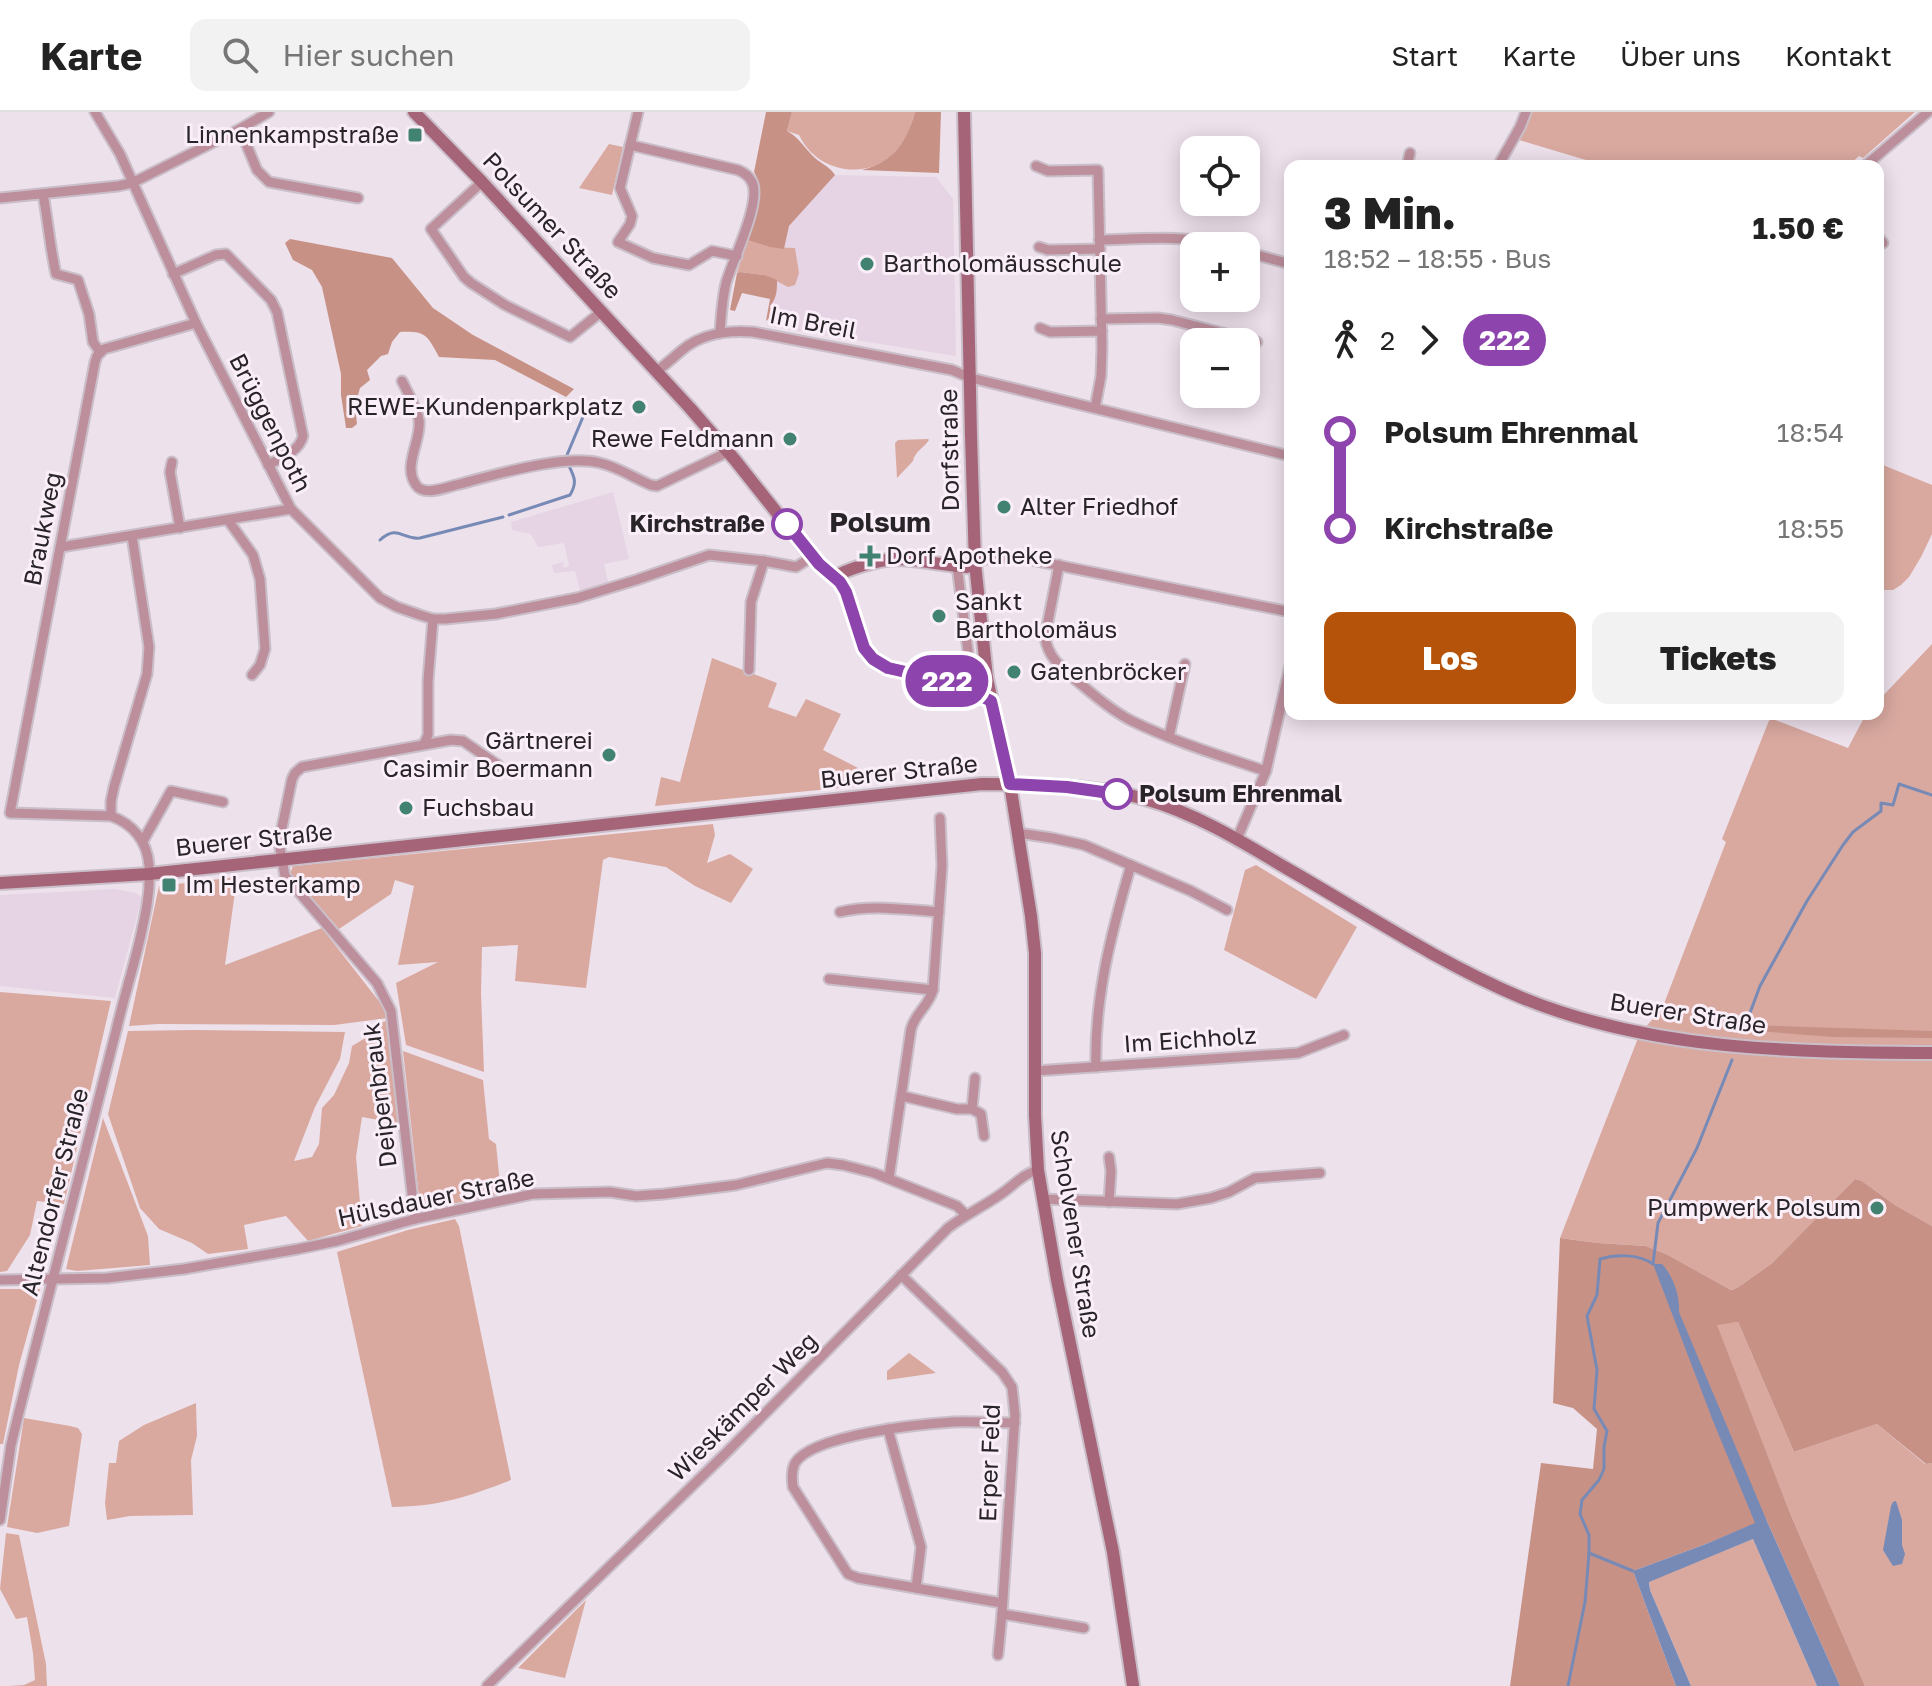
<!DOCTYPE html>
<html lang="de">
<head>
<meta charset="utf-8">
<style>
  :root { --surface:#fff; --page:#f2f2f2; --text:#222; --muted:#767676; --line:#e0e0e0; --accent:#b45309 }
  body { margin:0; font-family:"Golos Text",sans-serif; background:var(--page); color:var(--text); height:100vh; display:flex; flex-direction:column; font-size:30px; white-space:nowrap }
  * { box-sizing:border-box; margin:0 }
  p { font-size:26px; color:var(--muted) }
  .icon { flex:none; width:44px; height:44px; fill:none; stroke:currentColor; stroke-width:2; stroke-linecap:round; stroke-linejoin:round }
  .map { position:relative; flex:1; overflow:hidden }
  .details { position:absolute; left:1284px; top:48px; width:600px; height:560px; display:flex; flex-direction:column; background:var(--surface); border-radius:16px; box-shadow:0 4px 20px #0003 }
  .details>* { flex:none }
  .badge { padding:0 16px; border-radius:26px; font-size:28px; line-height:52px }
  .tools { position:absolute; left:1180px; top:24px; display:grid; gap:16px }
  .tools a { display:grid; place-items:center; width:80px; height:80px; border-radius:16px; background:var(--surface); box-shadow:0 4px 20px #0003; font-size:40px }
  .map>.badge { position:absolute; translate:-50% -50%; box-shadow:0 0 0 4px #fff }
  .legs { display:flex; align-items:center; gap:12px; height:88px; padding:0 40px; font-size:26px }
  .legs p { margin-inline-start:auto }
  .headline { display:flex; align-items:center; justify-content:space-between; height:136px; padding:0 40px }
  h1 { font-size:44px; font-weight:800; line-height:60px }
  .cta { display:flex; gap:16px; margin-top:auto; padding:16px 40px }
  .cta a { flex:1; height:92px; border-radius:16px; background:var(--accent); color:#fff; font-size:32px; font-weight:800; line-height:92px; text-align:center }
  .cta a+a { background:var(--page); color:var(--text) }
  ul { padding:0 40px; list-style:none }
  li { display:flex; align-items:center; gap:28px; height:96px; font-size:30px }
  li i { display:grid; place-items:center; width:12px; height:100%; margin:0 10px; background:currentColor }
  li i::after { content:''; width:20px; height:20px; margin:-10px; border:6px solid; border-radius:50%; background:var(--surface) }
  li p { margin-inline-start:auto }
  li:first-child i { background:linear-gradient(#0000 50%,currentColor 0) }
  li:last-child i { background:linear-gradient(currentColor 50%,#0000 0) }
  header { display:flex; align-items:center; gap:48px; box-sizing:border-box; height:112px; padding:0 40px; background:var(--surface); border-bottom:2px solid var(--line) }
  header strong { font-size:38px }
  nav { display:flex; gap:44px; margin-inline-start:auto; font-size:28px }
  .search { width:560px; height:72px; background:var(--page); display:flex; align-items:center; gap:20px; box-sizing:border-box; padding:0 28px; border-radius:16px; color:var(--muted); font-size:30px }
  .map>svg:first-child { display:block }
</style>
</head>
<body>
<header>
<strong>Karte</strong>
<div class="search"><svg class="icon" aria-label="search" viewBox="0 0 24 24"><circle cx="10" cy="10" r="6"/><path d="M15 15l6 6"/></svg>Hier suchen</div>
<nav><a>Start</a><a>Karte</a><a>Über uns</a><a>Kontakt</a></nav>
</header>
<div class="map">
<svg width="1932" height="1574" viewBox="0 0 1932 1574">
  <rect width="100%" height="100%" fill="#ede1ec"/>
  <g fill="#e6d4e4">
    <polygon points="835,63 936,65 953,87 956,244 767,214 789,114"/>
    <polygon points="613,380 629,447 604,452 608,470 580,479 575,459 554,461 552,453 563,450 564,456 569,454 564,431 538,435 531,422 512,418 511,410"/>
    <polygon points="115,777 136,781 142,786 115,886 0,874 0,783"/>
  </g>
  <g fill="#d9a9a0">
    <path d="M 792,0 L 915,0 C 911,12 908,25 900,35 C 872,70 818,63 799,23 L 787,19 Z"/>
    <polygon points="1531,0 1915,0 1863,46 1859,44 1848,54 1606,54 1519,28"/>
    <polygon points="609,32 623,35 612,83 579,76"/>
    <polygon points="747,128 769,135 795,136 799,161 795,173 788,175 765,163 740,160 737,161"/>
    <path d="M 928,327 L 929,328 C 924,336 915,339 913,349 L 897,366 L 895,331 L 898,328 Z"/>
    <polygon points="1878,351 1932,373 1932,422 1921,445 1909,465 1901,473 1893,478 1878,478"/>
    <polygon points="1932,532 1932,1114 1895,1093 1862,1069 1855,1067 1771,1152 1737,1176 1731,1178 1668,1143 1646,1134 1598,1131 1560,1126 1640,921 1662,897 1726,730 1722,727 1770,606 1848,636 1866,602 1878,602 1878,589"/>
    <polygon points="712,546 777,571 768,595 796,605 806,587 841,602 823,638 862,658 860,674 655,694 661,665 680,670"/>
    <polygon points="713,712 715,723 707,751 730,742 753,757 731,791 695,774 666,755 609,745 603,748 586,876 515,869 518,833 482,835 481,881 484,960 406,933 396,871 438,850 398,853 414,774 395,768 391,782 339,817 290,762 293,754"/>
    <polygon points="1256,753 1357,815 1316,887 1224,838 1245,758"/>
    <polygon points="237,765 225,853 322,816 385,897 388,906 334,913 158,912 129,914 159,774"/>
    <polygon points="0,880 111,889 64,1092 37,1089 30,1123 7,1159 0,1160"/>
    <polygon points="386,909 400,1012 362,1005 356,1045 362,1114 308,1129 286,1104 244,1113 248,1137 208,1142 192,1131 159,1117 140,1096 108,1002 128,919 194,918 345,920 340,947 315,995 294,1049 312,1045 319,1032 322,996 334,983 349,951 352,934 374,921 374,913"/>
    <polygon points="403,939 483,968 489,1027 496,1032 501,1082 427,1097 420,1094"/>
    <polygon points="103,1006 148,1124 150,1153 77,1159 66,1157"/>
    <path d="M 455,1107 L 459,1114 L 511,1368 C 467,1385 440,1394 392,1395 L 337,1140 L 408,1118 Z"/>
    <polygon points="0,1177 40,1177 19,1253 3,1332 0,1332"/>
    <polygon points="1738,1210 1794,1340 1877,1312 1925,1352 1932,1351 1932,1574 1865,1574 1790,1401 1716,1212"/>
    <polygon points="909,1241 936,1261 887,1268 887,1259"/>
    <polygon points="196,1291 197,1324 191,1348 193,1403 130,1404 107,1408 105,1391 109,1351 116,1351 119,1329 144,1313"/>
    <polygon points="24,1306 70,1314 78,1316 82,1322 69,1414 37,1421 7,1415"/>
    <polygon points="6,1421 19,1423 46,1552 47,1574 9,1574 24,1573 35,1568 33,1541 27,1505 16,1507 0,1477"/>
    <polygon points="1753,1427 1817,1574 1691,1574 1650,1478 1649,1469"/>
    <polygon points="586,1488 565,1566 518,1556"/>
  </g>
  <g fill="#c89186">
    <path d="M 766,0 L 792,0 L 787,19 C 800,26 804,36 815,46 C 822,52 830,55 835,63 L 789,114 L 784,137 L 769,135 L 747,128 C 752,104 768,83 754,60 Z"/>
    <path d="M 915,0 L 941,0 L 939,61 L 862,58 C 895,49 906,31 915,0 Z"/>
    <path d="M 290,127 L 392,146 L 433,196 L 473,223 L 574,277 L 566,285 L 495,248 L 439,245 C 427,223 426,219 400,220 L 392,230 L 388,242 L 381,244 L 367,258 L 370,268 L 360,276 L 355,294 L 357,312 L 352,316 L 346,316 L 341,283 L 341,262 L 322,175 L 312,158 L 293,148 L 285,131 Z"/>
    <path d="M 740,160 L 765,163 L 777,168 C 777,178 777,186 770,194 L 772,204 L 766,209 L 770,187 L 742,181 L 735,199 L 730,198 L 737,161 Z"/>
    <polygon points="1748,913 1932,919 1932,926 1832,925 1745,918"/>
    <polygon points="1855,1067 1862,1069 1895,1093 1932,1114 1932,1351 1926,1352 1877,1312 1794,1340 1738,1210 1717,1213 1790,1401 1865,1574 1840,1574 1766,1407 1706,1432 1633,1459 1676,1574 1510,1574 1541,1351 1593,1357 1597,1317 1573,1296 1553,1291 1560,1126 1598,1131 1646,1134 1668,1143 1731,1178 1737,1176 1771,1152"/>
  </g>
  <g fill="#778ab6">
    <path d="M 1653,1152 L 1662,1152 C 1673,1164 1680,1183 1679,1200 L 1766,1407 L 1840,1574 L 1817,1574 L 1753,1427 L 1649,1470 L 1650,1478 L 1691,1574 L 1676,1574 L 1633,1459 L 1706,1432 L 1755,1411 L 1713,1309 Z"/>
    <polygon points="1896,1389 1902,1408 1902,1433 1905,1442 1902,1452 1893,1454 1883,1438 1891,1394 1893,1390"/>
  </g>
  <g fill="none" stroke-linecap="round" stroke-linejoin="round">
    <g stroke="#778ab6" stroke-width="3">
      <polyline points="567,343 588,293"/>
      <path d="M 509,403 L 570,383 C 577,371 575,366 569,354"/>
      <path d="M 380,428 C 398,412 402,428 420,426 L 503,405"/>
      <polyline points="1744,917 1760,874 1807,789 1843,733 1853,720 1881,699 1881,691 1893,693 1899,672 1932,683"/>
      <polyline points="1589,1441 1633,1459"/>
      <path d="M 1568,1574 L 1585,1490 L 1589,1441 L 1589,1423 L 1580,1402 L 1582,1388 L 1599,1368 L 1604,1357 L 1604,1335 L 1607,1319 L 1594,1297 L 1597,1258 L 1587,1204 L 1597,1183 L 1600,1147 C 1616,1142 1639,1142 1653,1152 L 1658,1111 L 1697,1036 L 1732,948"/>
    </g>
    <defs>
      <g id="street">
        <polyline points="95,0 120,42 196,211 291,397 380,486 397,495 420,503 433,507 445,507 496,502 577,486 636,468 709,443 764,449 796,455 812,445"/>
        <polyline points="638,0 620,76 632,104 630,112 618,130 653,146 689,153 712,139 737,144"/>
        <polyline points="240,17 257,58 269,70 358,86"/>
        <path d="M 630,33 L 738,58 C 743,60 749,64 752,70 C 762,90 732,149 726,171 C 722,188 721,204 720,221"/>
        <polyline points="1036,54 1048,59 1098,58 1102,235 1101,264 1095,296"/>
        <polyline points="1407,54 1410,41"/>
        <polyline points="1498,54 1520,15 1526,0"/>
        <polyline points="1865,54 1928,0"/>
        <polyline points="482,70 431,117 464,165 471,171 505,193 570,225 601,200"/>
        <path d="M 43,82 C 48,109 50,135 56,162 L 78,168 L 89,202 L 93,230 L 100,240"/>
        <polyline points="0,86 118,74 132,71 240,17 269,0"/>
        <polyline points="1878,125 1883,131"/>
        <path d="M 1099,128 C 1141,127 1185,122 1226,134"/>
        <polyline points="1039,135 1048,138 1100,137"/>
        <polyline points="1246,140 1290,152"/>
        <path d="M 173,162 L 216,143 L 226,142 L 271,188 L 277,200 L 303,324 C 299,340 281,346 268,353"/>
        <polyline points="1101,207 1158,206 1172,208 1257,230"/>
        <polyline points="1040,216 1050,220 1102,219"/>
        <path d="M 657,259 C 665,253 673,246 681,239 C 700,222 728,218 753,220 L 952,258 L 971,266 L 1290,344"/>
        <path d="M 402,269 C 407,279 417,297 419,308 C 422,328 402,354 416,373 C 424,385 446,375 456,373 C 494,363 563,342 600,351 C 618,355 634,366 651,373 L 657,374 L 728,340"/>
        <polyline points="172,350 170,360 180,416"/>
        <polyline points="228,408 253,443 260,467 265,537 260,553 252,563"/>
        <polyline points="61,435 291,397"/>
        <polyline points="975,451 986,447 1017,445 1290,500"/>
        <path d="M 1059,453 L 1045,525 C 1048,546 1062,556 1077,569 C 1094,583 1112,599 1132,609 C 1175,630 1221,644 1266,659"/>
        <polyline points="749,558 751,490 764,449"/>
        <path d="M 955,571 C 957,561 958,553 967,547 L 968,539 L 957,454"/>
        <polyline points="1169,625 1185,552"/>
        <polyline points="424,632 428,623 428,569 433,507"/>
        <polyline points="111,704 111,689 114,675 147,562 149,535 132,424"/>
        <polyline points="1018,721 1052,726 1084,733 1191,779 1227,798"/>
        <polyline points="1237,727 1266,659 1290,554"/>
        <polyline points="143,729 171,679 223,690"/>
        <path d="M 840,800 C 872,792 907,798 939,800"/>
        <polyline points="829,867 933,878"/>
        <path d="M 1096,955 C 1094,886 1112,818 1131,753"/>
        <polyline points="1035,959 1298,941 1344,923"/>
        <polyline points="902,984 957,997 972,997 981,1002 984,1024"/>
        <polyline points="972,997 975,966"/>
        <path d="M 889,1066 L 911,917 C 916,900 928,895 933,878 L 942,754 L 940,706"/>
        <polyline points="1042,1087 1177,1092 1211,1086 1229,1080 1255,1066 1320,1061"/>
        <polyline points="1109,1090 1111,1059 1109,1045"/>
        <polyline points="415,1107 391,899 377,871 285,764 279,730 292,667 295,661 302,655 451,628 463,629 498,653"/>
        <polyline points="901,1163 1002,1260 1012,1275 1015,1303 1002,1502 1084,1516"/>
        <polyline points="0,1168 107,1166 184,1157 298,1137 337,1129 415,1107 533,1082 610,1080 636,1084 664,1082 736,1073 827,1051 843,1053 874,1061 957,1094 966,1103"/>
        <polyline points="888,1317 921,1435 916,1476"/>
        <path d="M 0,1408 L 11,1333 L 19,1300 C 52,1173 84,1046 116,919 C 123,889 132,860 139,831 C 145,805 151,780 149,753 C 147,729 133,712 111,704 L 10,701 L 95,250 L 97,244 L 104,237 L 196,211"/>
        <path d="M 1002,1491 L 858,1466 L 848,1462 L 793,1375 C 792,1368 791,1359 795,1351 C 812,1323 920,1312 953,1310 C 973,1309 994,1311 1015,1311"/>
        <polyline points="998,1543 1002,1502"/>
        <path d="M 487,1574 L 726,1341 L 948,1116 C 965,1103 984,1094 1001,1082 C 1014,1073 1023,1062 1038,1058"/>
      </g>
      <g id="secondary">
        <path d="M 414,0 L 482,70 L 690,296 L 735,348 L 812,445 C 823,457 840,465 846,480 C 856,502 855,532 875,548 C 893,563 930,563 952,570 C 966,575 979,583 991,589"/>
        <polyline points="964,0 971,324 975,451 987,566 1010,672 1031,804 1035,841 1035,1003 1038,1058 1057,1168 1113,1440 1133,1574"/>
        <path d="M 834,465 C 848,457 877,448 894,447 C 915,447 937,452 957,454 L 967,455 L 975,451"/>
        <path d="M 0,771 L 149,762 L 982,672 C 1036,672 1092,672 1145,687 C 1195,701 1241,729 1286,756 C 1363,800 1438,850 1520,885 C 1651,939 1793,940 1932,941"/>
      </g>
    </defs>
    <use href="#street" stroke="#cabfc9" stroke-width="13"/>
    <use href="#secondary" stroke="#cabfc9" stroke-width="16"/>
    <use href="#street" stroke="#bd8f9c" stroke-width="9"/>
    <use href="#secondary" stroke="#a66479" stroke-width="12"/>
  </g>
  <g fill="none" stroke-linecap="round" stroke-linejoin="round">
    <defs>
      <polyline id="line-1" points="787,412 819,452 840,470 846,480 864,536 873,547 888,556 955,571 991,589 1010,672 1067,675 1117,682"/>
    </defs>
    <use href="#line-1" stroke="#fff" stroke-width="18"/>
    <use href="#line-1" stroke="#8e44ad" stroke-width="12"/>
  </g>
  <g fill="#428270" stroke="#faeef9" stroke-width="3">
    <rect x="407" y="15" width="16" height="16" rx="4"/>
    <circle cx="867" cy="152" r="8"/>
    <circle cx="639" cy="295" r="8"/>
    <circle cx="790" cy="327" r="8"/>
    <circle cx="1004" cy="395" r="8"/>
    <path d="M866 432h8v8h8v8h-8v8h-8v-8h-8v-8h8z"/>
    <circle cx="939" cy="504" r="8"/>
    <circle cx="1014" cy="560" r="8"/>
    <circle cx="609" cy="643" r="8"/>
    <circle cx="406" cy="696" r="8"/>
    <rect x="161" y="765" width="16" height="16" rx="4"/>
    <circle cx="1877" cy="1096" r="8"/>
  </g>
  <g fill="#fff" stroke="#8e44ad" stroke-width="4">
    <circle cx="787" cy="412" r="14"/>
    <circle cx="1117" cy="682" r="14"/>
  </g>
  <g text-anchor="middle" stroke-width="6" stroke-linejoin="round" paint-order="stroke">
    <g font-size="24" fill="#282428" stroke="#faeef9" text-anchor="start">
      <text x="399" y="31" text-anchor="end">Linnenkampstraße</text>
      <text x="883" y="160">Bartholomäusschule</text>
      <text x="623" y="303" text-anchor="end">REWE-Kundenparkplatz</text>
      <text x="774" y="335" text-anchor="end">Rewe Feldmann</text>
      <text x="1020" y="403">Alter Friedhof</text>
      <text x="886" y="452">Dorf Apotheke</text>
      <text x="955" y="498">Sankt<tspan x="955" dy="28">Bartholomäus</tspan></text>
      <text x="1030" y="568">Gatenbröcker</text>
      <text x="593" y="637" text-anchor="end">Gärtnerei<tspan x="593" dy="28">Casimir Boermann</tspan></text>
      <text x="422" y="704">Fuchsbau</text>
      <text x="185" y="781">Im Hesterkamp</text>
      <text x="1861" y="1104" text-anchor="end">Pumpwerk Polsum</text>
    </g>
    <g font-size="24" fill="#282428" stroke="#faeef9">
      <text transform="translate(552 114) rotate(47)" y="8">Polsumer Straße</text>
      <text transform="translate(813 211) rotate(11)" y="8">Im Breil</text>
      <text transform="translate(270 311) rotate(63)" y="8">Brüggenpoth</text>
      <text transform="translate(950 338) rotate(-91)" y="8">Dorfstraße</text>
      <text transform="translate(43 417) rotate(-79)" y="8">Braukweg</text>
      <text transform="translate(899 660) rotate(-6)" y="8">Buerer Straße</text>
      <text transform="translate(254 728) rotate(-6)" y="8">Buerer Straße</text>
      <text transform="translate(1688 902) rotate(9)" y="8">Buerer Straße</text>
      <text transform="translate(1190 928) rotate(-4)" y="8">Im Eichholz</text>
      <text transform="translate(380 983) rotate(-97)" y="8">Deipenbrauk</text>
      <text transform="translate(55 1080) rotate(-76)" y="8">Altendorfer Straße</text>
      <text transform="translate(436 1086) rotate(-12)" y="8">Hülsdauer Straße</text>
      <text transform="translate(1075 1122) rotate(81)" y="8">Scholvener Straße</text>
      <text transform="translate(743 1295) rotate(-45)" y="8">Wieskämper Weg</text>
      <text transform="translate(990 1351) rotate(-88)" y="8">Erper Feld</text>
    </g>
    <g font-size="24" font-weight="bold" fill="#282428" stroke="#faeef9" text-anchor="end">
      <text x="765" y="420">Kirchstraße</text>
      <text x="1139" y="690" text-anchor="start">Polsum Ehrenmal</text>
    </g>
    <g font-size="28" font-weight="bold" fill="#282428" stroke="#faeef9">
      <text x="880" y="420">Polsum</text>
    </g>
  </g>
</svg>
<div class="tools">
<a><svg class="icon" aria-label="locate" viewBox="0 0 24 24"><circle cx="12" cy="12" r="6"/><path d="M12 2v4M12 18v4M2 12h4M18 12h4"/></svg></a>
<a>+</a>
<a>−</a>
</div>
<b class="badge" style="left:947px;top:569px;background:#8e44ad;color:#fff">222</b>
<section class="details">
<div class="headline"><div><h1>3 Min.</h1><p>18:52 – 18:55 · Bus</p></div><b>1.50 €</b></div>
<div class="legs"><svg class="icon" aria-label="walk" viewBox="0 0 24 24"><circle cx="13" cy="4" r="2"/><path d="M13 8l-2 6 4 7M11 14l-3 7M7 12l3-4h3l4 4"/></svg>2<svg class="icon" aria-label="forward" viewBox="0 0 24 24"><path d="M9 5l7 7-7 7"/></svg><b class="badge" style="background:#8e44ad;color:#fff">222</b></div>
<ul>
<li><i style="color:#8e44ad"></i><b>Polsum Ehrenmal</b><p>18:54</p></li>
<li><i style="color:#8e44ad"></i><b>Kirchstraße</b><p>18:55</p></li>
</ul>
<div class="cta"><a>Los</a><a>Tickets</a></div>
</section>
</div>
</body>
</html>
